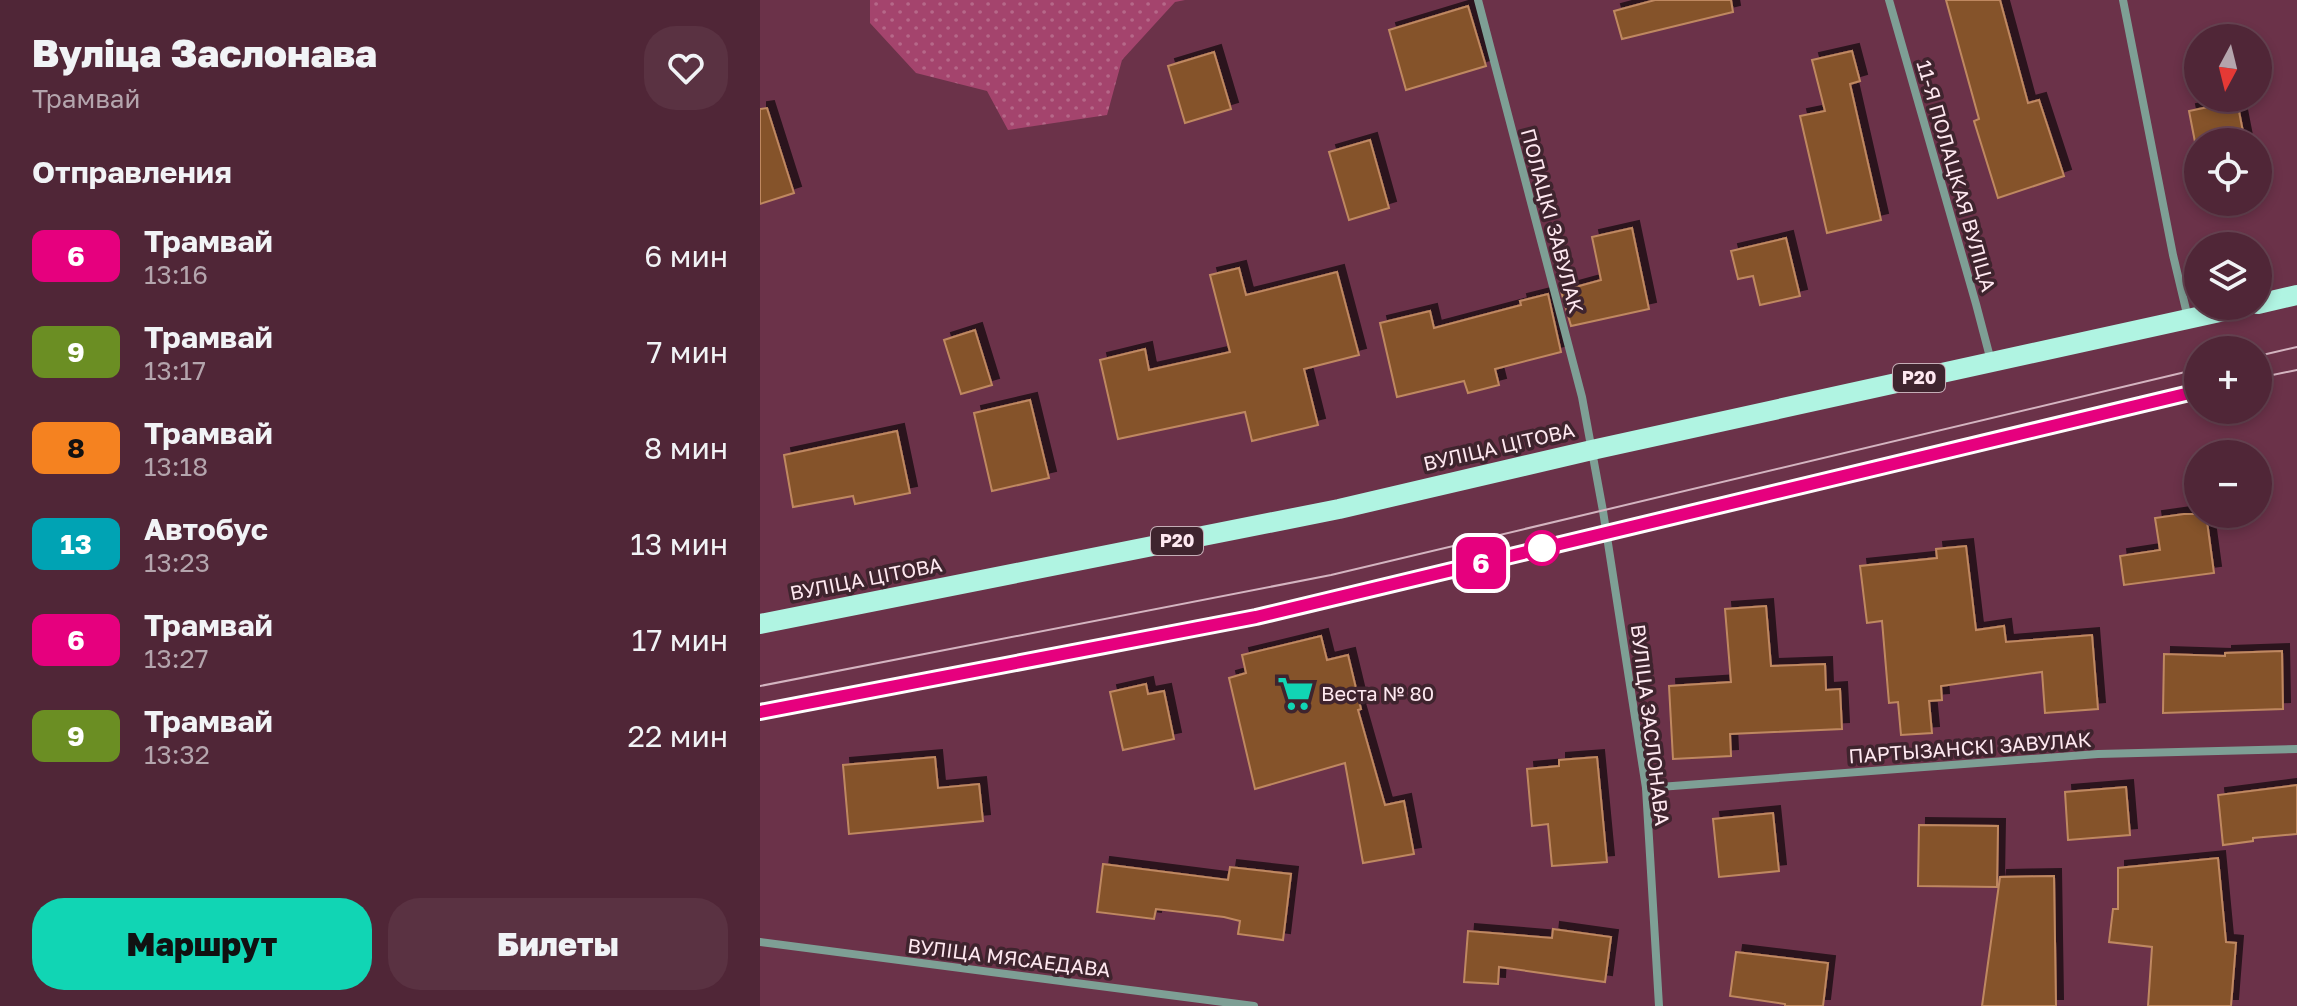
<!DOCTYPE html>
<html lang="ru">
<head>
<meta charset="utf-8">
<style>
  :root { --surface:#502637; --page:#5a3242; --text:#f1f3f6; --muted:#b4a5ad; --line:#674352; --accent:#11d5b4 }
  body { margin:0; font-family:"Golos Text",sans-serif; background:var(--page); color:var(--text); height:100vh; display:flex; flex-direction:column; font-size:30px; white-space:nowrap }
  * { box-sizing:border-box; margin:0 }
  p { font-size:26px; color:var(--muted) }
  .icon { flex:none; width:44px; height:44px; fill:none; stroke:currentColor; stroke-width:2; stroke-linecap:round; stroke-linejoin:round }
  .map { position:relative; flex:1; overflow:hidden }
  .panel { display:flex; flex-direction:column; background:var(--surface); width:760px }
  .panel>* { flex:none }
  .badge { padding:0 16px; border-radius:12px; font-size:28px; line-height:52px }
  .needle { width:52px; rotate:187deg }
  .controls { position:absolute; left:1424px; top:24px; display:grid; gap:16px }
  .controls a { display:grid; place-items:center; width:88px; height:88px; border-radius:50%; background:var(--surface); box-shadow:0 4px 12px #0003,0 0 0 2px var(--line); font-size:40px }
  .map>.badge { position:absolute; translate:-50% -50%; box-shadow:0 0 0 4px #fff }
  h2 { padding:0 32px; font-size:30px; line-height:72px }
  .round { display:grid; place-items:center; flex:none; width:84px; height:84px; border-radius:32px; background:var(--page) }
  .headline { display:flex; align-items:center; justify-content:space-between; height:136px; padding:0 32px }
  h1 { font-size:38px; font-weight:800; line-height:60px }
  .primary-button { display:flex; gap:16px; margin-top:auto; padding:16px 32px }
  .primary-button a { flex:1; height:92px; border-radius:32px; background:var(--accent); color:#111; font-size:32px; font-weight:800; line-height:92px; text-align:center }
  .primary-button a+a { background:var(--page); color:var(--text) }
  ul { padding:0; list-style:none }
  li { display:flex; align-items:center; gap:24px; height:96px; padding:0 32px }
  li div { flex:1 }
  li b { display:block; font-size:30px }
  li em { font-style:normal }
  li .badge { min-width:88px; font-weight:700; text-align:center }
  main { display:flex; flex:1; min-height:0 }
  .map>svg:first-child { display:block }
</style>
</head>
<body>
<main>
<section class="panel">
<div class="headline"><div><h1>Вуліца Заслонава</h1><p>Трамвай</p></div><a class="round"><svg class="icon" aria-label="heart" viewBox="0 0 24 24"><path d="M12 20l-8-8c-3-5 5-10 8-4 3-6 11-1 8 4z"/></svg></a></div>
<h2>Отправления</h2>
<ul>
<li><span class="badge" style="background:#e6007e;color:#fff">6</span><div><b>Трамвай</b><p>13:16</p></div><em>6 мин</em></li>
<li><span class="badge" style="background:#6b8e23;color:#fff">9</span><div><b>Трамвай</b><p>13:17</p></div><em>7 мин</em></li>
<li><span class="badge" style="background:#f58220;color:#111">8</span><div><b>Трамвай</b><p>13:18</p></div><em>8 мин</em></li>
<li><span class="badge" style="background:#00a3b4;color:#fff">13</span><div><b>Автобус</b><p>13:23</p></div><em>13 мин</em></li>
<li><span class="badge" style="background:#e6007e;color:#fff">6</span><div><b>Трамвай</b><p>13:27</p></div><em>17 мин</em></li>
<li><span class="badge" style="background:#6b8e23;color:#fff">9</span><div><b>Трамвай</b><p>13:32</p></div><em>22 мин</em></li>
</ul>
<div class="primary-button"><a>Маршрут</a><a>Билеты</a></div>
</section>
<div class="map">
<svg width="1537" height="1006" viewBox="0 0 1537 1006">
  <defs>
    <pattern id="grass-dots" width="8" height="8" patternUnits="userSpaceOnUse" patternTransform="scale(2)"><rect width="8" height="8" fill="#a4446d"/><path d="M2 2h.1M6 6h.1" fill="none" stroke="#b66889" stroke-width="1.8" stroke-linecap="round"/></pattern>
    <filter id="shadow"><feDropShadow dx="7" dy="-7" stdDeviation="0" flood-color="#0009"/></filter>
  </defs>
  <rect width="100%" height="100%" fill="#6b3249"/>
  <polygon fill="url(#grass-dots)" points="110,0 425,0 415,2 362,60 347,115 248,130 227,91 156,73 110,23"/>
  <g fill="#85522c" stroke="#bf8861" stroke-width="2" filter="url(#shadow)">
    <polygon points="895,0 971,0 973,12 862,39 854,11"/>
    <polygon points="1186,0 1240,0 1268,103 1279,100 1304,176 1238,198 1214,121 1219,119"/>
    <polygon points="708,6 726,66 646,90 629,30"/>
    <polygon points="1092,51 1100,81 1090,84 1121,220 1067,233 1040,116 1065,111 1052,60"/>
    <polygon points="454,52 471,109 425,123 408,66"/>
    <polygon points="1477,101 1485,142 1435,142 1429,111"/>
    <polygon points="7,108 34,193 0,204 0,109"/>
    <polygon points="610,140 629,208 589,220 569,152"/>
    <polygon points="872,228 889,309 811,326 801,291 841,280 832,237"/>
    <polygon points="1026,238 1040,296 1000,305 993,276 978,279 971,251"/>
    <polygon points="479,268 486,295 577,272 599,355 544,369 558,425 492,441 485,412 358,439 340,360 385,349 389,370 470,352 450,275"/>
    <polygon points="788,294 801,352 735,369 739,385 708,393 704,381 637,397 620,323 670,311 674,328 761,305 760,301"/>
    <polygon points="215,330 232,385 201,394 184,340"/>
    <polygon points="270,400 289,478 232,491 214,413"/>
    <polygon points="137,431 150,493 95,504 93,496 33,507 24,455"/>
    <polygon points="1424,514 1446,514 1454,573 1364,585 1360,556 1400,550 1395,518"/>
    <polygon points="1206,546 1216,630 1244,626 1246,642 1332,635 1338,709 1285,713 1282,672 1181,686 1182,700 1169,701 1172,733 1141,735 1138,702 1129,703 1122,621 1107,623 1100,566 1177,558 1176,549"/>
    <polygon points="1006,606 1011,666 1065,664 1066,690 1080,689 1082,729 970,734 971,756 913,759 909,686 971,682 965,609"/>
    <polygon points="561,636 567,660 588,655 601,709 598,710 625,805 644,801 654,854 603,863 585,763 495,789 469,678 486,673 482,655"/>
    <polygon points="1522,651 1523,709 1403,713 1404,654 1465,656 1465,653"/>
    <polygon points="386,684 388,694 404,691 414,739 363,750 350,692"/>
    <polygon points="175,757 178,788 219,784 223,821 89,834 83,765"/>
    <polygon points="837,757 847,862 792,866 788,824 772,826 767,769 799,766 799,760"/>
    <polygon points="1537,785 1537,834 1493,838 1493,841 1463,845 1458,795"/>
    <polygon points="1366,787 1370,835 1308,840 1305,792"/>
    <polygon points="1013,813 1019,871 959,877 953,819"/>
    <polygon points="1159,825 1238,826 1237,887 1158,886"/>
    <polygon points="1458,858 1466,942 1476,943 1471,1006 1388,1006 1392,947 1349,942 1353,909 1358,909 1358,868"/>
    <polygon points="343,864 468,880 470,867 531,874 523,940 478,934 480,921 464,917 396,909 394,919 337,912"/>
    <polygon points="1294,876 1296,1006 1222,1006 1240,877"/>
    <polygon points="793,929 851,937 845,982 739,967 738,984 704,982 708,931 792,938"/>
    <polygon points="976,952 1068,963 1063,1006 1025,1006 1025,1004 970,996"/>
  </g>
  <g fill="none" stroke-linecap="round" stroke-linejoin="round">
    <g stroke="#7e9f95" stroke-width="8">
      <polyline points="718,0 822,397 843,511 886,788 899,1006"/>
      <polyline points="1129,0 1216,304 1231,361"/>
      <polyline points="1363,0 1413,255 1428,318"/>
      <polyline points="886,788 1338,754 1537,749"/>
      <polyline points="0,942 494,1006"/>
    </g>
    <g stroke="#b0f4e2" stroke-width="20">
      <polyline points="1498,304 1537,295"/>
      <polyline points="0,624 579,509 832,450 1487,306"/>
    </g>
    <g stroke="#d4b4c0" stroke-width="2">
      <polyline points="1498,356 1537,347"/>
      <polyline points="1498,378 1537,370"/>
      <polyline points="0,686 571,575 1438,369"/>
      <polyline points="0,712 496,617 1438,391"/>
    </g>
  </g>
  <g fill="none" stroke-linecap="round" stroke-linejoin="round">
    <defs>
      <polyline id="line" points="0,712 496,617 1438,391"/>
    </defs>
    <use href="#line" stroke="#fff" stroke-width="18"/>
    <use href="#line" stroke="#e6007e" stroke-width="12"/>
  </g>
  <defs>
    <symbol id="supermarket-bare" viewBox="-9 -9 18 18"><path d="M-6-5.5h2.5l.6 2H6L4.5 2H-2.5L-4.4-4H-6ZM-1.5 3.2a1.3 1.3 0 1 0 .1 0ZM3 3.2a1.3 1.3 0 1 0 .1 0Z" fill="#11d5b4" stroke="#3f242e" stroke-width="2.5" paint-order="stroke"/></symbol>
  </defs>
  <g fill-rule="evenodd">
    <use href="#supermarket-bare" x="510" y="668" width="51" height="51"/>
  </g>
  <circle fill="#fff" stroke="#e6007e" stroke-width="4" cx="782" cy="548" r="16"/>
  <g text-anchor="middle" stroke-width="7" stroke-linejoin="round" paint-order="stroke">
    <g fill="#3f242e" stroke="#c5adb6" stroke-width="2">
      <rect x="1133" y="364" width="52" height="28" rx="6"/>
      <rect x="391" y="527" width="52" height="28" rx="6"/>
    </g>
    <g font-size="18" font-weight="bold" fill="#fee8f0">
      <text x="1159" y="384">Р20</text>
      <text x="417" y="547">Р20</text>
    </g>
    <g font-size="20" fill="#fee8f0" stroke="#3f242e">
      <text transform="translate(1196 176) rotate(74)" y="7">11-Я ПОЛАЦКАЯ ВУЛІЦА</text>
      <text transform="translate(792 221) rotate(75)" y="7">ПОЛАЦКІ ЗАВУЛАК</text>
      <text transform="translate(739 447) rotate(-13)" y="7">ВУЛІЦА ЦІТОВА</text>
      <text transform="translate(106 579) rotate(-11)" y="7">ВУЛІЦА ЦІТОВА</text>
      <text transform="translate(890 725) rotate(83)" y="7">ВУЛІЦА ЗАСЛОНАВА</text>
      <text transform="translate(1210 748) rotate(-4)" y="7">ПАРТЫЗАНСКІ ЗАВУЛАК</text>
      <text transform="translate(249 958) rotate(7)" y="7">ВУЛІЦА МЯСАЕДАВА</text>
    </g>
    <g font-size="20" fill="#fee8f0" stroke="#3f242e" text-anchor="start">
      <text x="561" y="701">Веста № 80</text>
    </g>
  </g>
</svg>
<div class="controls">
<a><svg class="needle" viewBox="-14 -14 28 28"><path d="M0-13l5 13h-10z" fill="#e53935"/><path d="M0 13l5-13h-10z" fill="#b4a5ad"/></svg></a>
<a><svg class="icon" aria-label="locate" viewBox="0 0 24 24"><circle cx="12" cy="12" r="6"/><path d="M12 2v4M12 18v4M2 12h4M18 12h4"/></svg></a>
<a><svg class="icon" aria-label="layers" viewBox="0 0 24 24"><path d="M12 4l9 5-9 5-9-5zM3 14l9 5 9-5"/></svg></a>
<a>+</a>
<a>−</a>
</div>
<b class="badge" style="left:721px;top:563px;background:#e6007e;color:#fff">6</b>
</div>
</main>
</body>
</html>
